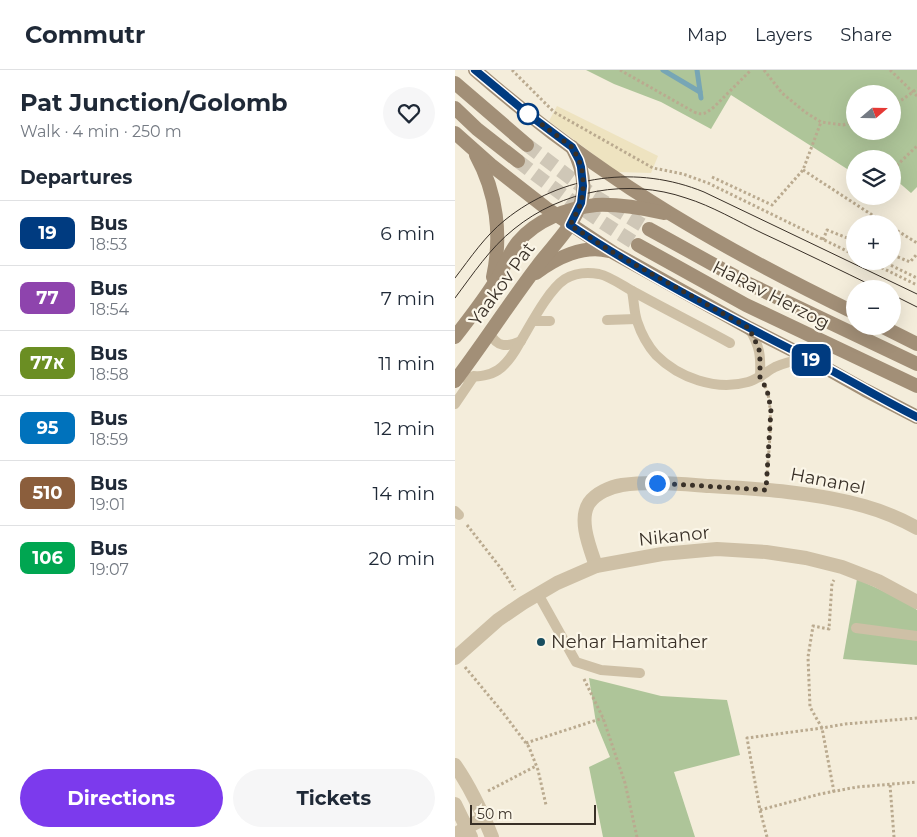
<!DOCTYPE html>
<html lang="en">
<head>
<meta charset="utf-8">
<style>
  :root { --surface:#fff; --page:#f6f6f7; --text:#1f2937; --muted:#747a83; --line:#e0e1e3; --accent:#7c3aed }
  body { margin:0; font-family:Montserrat,Heebo,sans-serif; background:var(--page); color:var(--text); height:100vh; display:flex; flex-direction:column; font-size:19px; white-space:nowrap }
  * { box-sizing:border-box; margin:0 }
  p { font-size:16px; color:var(--muted) }
  .icon { flex:none; width:28px; height:28px; fill:none; stroke:currentColor; stroke-width:2; stroke-linecap:round; stroke-linejoin:round }
  .map { position:relative; flex:1; overflow:hidden }
  .panel { display:flex; flex-direction:column; background:var(--surface); width:455px }
  .panel>* { flex:none }
  .badge { padding:0 10px; border-radius:8px; font-size:18px; line-height:32px }
  .needle { width:32px; rotate:70deg }
  .fabs { position:absolute; left:391px; top:15px; display:grid; gap:10px }
  .fabs a { display:grid; place-items:center; width:55px; height:55px; border-radius:50%; background:var(--surface); box-shadow:0 5px 20px #0002; font-size:25px }
  .scale { position:absolute; left:15px; bottom:12px; width:126px; box-sizing:border-box; padding-left:5px; border:2px solid #393027; border-top:0; font-size:14px; line-height:18px; white-space:nowrap; color:#393027; -webkit-text-stroke:4px #fbf6e8; paint-order:stroke }
  .you { position:absolute; width:25px; height:25px; margin:-12px; border:4px solid #fff; border-radius:50%; background:#1a73e8; box-shadow:0 0 0 8px #1a73e833 }
  .map>.badge { position:absolute; translate:-50% -50%; box-shadow:0 0 0 2px #fff }
  h2 { padding:0 20px; font-size:19px; line-height:45px }
  .round { display:grid; place-items:center; flex:none; width:52px; height:52px; border-radius:26px; background:var(--page) }
  .headline { display:flex; align-items:center; justify-content:space-between; height:85px; padding:0 20px }
  h1 { font-size:24px; font-weight:700; line-height:38px }
  .primary-button { display:flex; gap:10px; margin-top:auto; padding:10px 20px }
  .primary-button a { flex:1; height:58px; border-radius:30px; background:var(--accent); color:#fff; font-size:20px; font-weight:700; line-height:58px; text-align:center }
  .primary-button a+a { background:var(--page); color:var(--text) }
  ul { padding:0; list-style:none }
  li { display:flex; align-items:center; gap:15px; height:65px; padding:0 20px; border-top:1px solid var(--line) }
  li div { flex:1 }
  li b { display:block; font-size:19px }
  li em { font-style:normal }
  li .badge { min-width:55px; font-weight:700; text-align:center }
  header { display:flex; align-items:center; gap:30px; box-sizing:border-box; height:70px; padding:0 25px; background:var(--surface); border-bottom:1px solid var(--line) }
  header strong { font-size:24px }
  nav { display:flex; gap:28px; margin-inline-start:auto; font-size:18px }
  main { display:flex; flex:1; min-height:0 }
  .map>svg:first-child { display:block }
</style>
</head>
<body>
<header>
<strong>Commutr</strong>
<nav><a>Map</a><a>Layers</a><a>Share</a></nav>
</header>
<main>
<section class="panel">
<div class="headline"><div><h1>Pat Junction/Golomb</h1><p>Walk · 4 min · 250 m</p></div><a class="round"><svg class="icon" aria-label="heart" viewBox="0 0 24 24"><path d="M12 20l-8-8c-3-5 5-10 8-4 3-6 11-1 8 4z"/></svg></a></div>
<h2>Departures</h2>
<ul>
<li><span class="badge" style="background:#003b80;color:#fff">19</span><div><b>Bus</b><p>18:53</p></div><em>6 min</em></li>
<li><span class="badge" style="background:#8e44ad;color:#fff">77</span><div><b>Bus</b><p>18:54</p></div><em>7 min</em></li>
<li><span class="badge" style="background:#6b8e23;color:#fff">77א</span><div><b>Bus</b><p>18:58</p></div><em>11 min</em></li>
<li><span class="badge" style="background:#0072bc;color:#fff">95</span><div><b>Bus</b><p>18:59</p></div><em>12 min</em></li>
<li><span class="badge" style="background:#8b5e3c;color:#fff">510</span><div><b>Bus</b><p>19:01</p></div><em>14 min</em></li>
<li><span class="badge" style="background:#00a651;color:#fff">106</span><div><b>Bus</b><p>19:07</p></div><em>20 min</em></li>
</ul>
<div class="primary-button"><a>Directions</a><a>Tickets</a></div>
</section>
<div class="map">
<svg width="462" height="767" viewBox="0 0 462 767">
  <rect width="100%" height="100%" fill="#f4eddb"/>
  <g fill="#aec599" fill-rule="evenodd">
    <path d="M 131,0 L 462,0 L 462,117 L 456,123 L 441,110 L 438,113 L 438,89 L 400,89 L 400,104 L 276,25 L 256,59 L 206,32 L 159,14 ZM 400,24 L 438,24 L 438,61 L 400,61 Z"/>
    <polygon points="402,509 450,531 462,540 462,595 388,589"/>
    <polygon points="134,608 206,626 272,630 285,685 219,702 240,767 148,767 134,697 155,687 141,653"/>
  </g>
  <polygon fill="#eee3c0" points="102,36 203,86 196,103 162,102 94,51"/>
  <g fill="none" stroke-linecap="round" stroke-linejoin="round">
    <g stroke="#77a6b5" stroke-width="5">
      <polyline points="208,0 245,22"/>
      <polyline points="242,0 246,28"/>
    </g>
    <g stroke="#cfc7b7" stroke-width="14" stroke-dasharray="14 7" stroke-linecap="butt">
      <polyline points="72,75 138,125 194,159"/>
      <path d="M 63,91 C 101,121 141,149 183,175"/>
    </g>
    <g stroke="#baaa8f" stroke-width="3" stroke-dasharray="2.5 2.5" stroke-linecap="butt">
      <polyline points="57,0 99,42 198,98 228,104 253,113 400,185"/>
      <path d="M 165,0 L 239,42 C 248,46 251,43 259,37 L 296,0"/>
      <polyline points="309,0 327,23 350,42 366,52 388,55 400,51"/>
      <polyline points="435,0 462,26"/>
      <polyline points="438,36 458,22 462,18"/>
      <polyline points="438,99 462,76"/>
      <polyline points="348,100 431,154"/>
      <polyline points="257,107 317,135 348,100 366,52"/>
      <polyline points="438,158 462,173"/>
      <polyline points="368,170 372,160 400,171"/>
      <polyline points="398,170 395,176 400,179"/>
      <polyline points="438,185 455,192 462,184"/>
      <polyline points="413,191 462,215"/>
      <polyline points="427,191 462,208"/>
      <path d="M 310,316 C 320,335 313,384 312,407"/>
      <polyline points="12,455 48,501 60,520"/>
      <polyline points="10,597 49,644 74,677 83,700 91,735"/>
      <polyline points="129,609 148,648 170,713 182,767"/>
      <polyline points="71,673 148,648"/>
      <polyline points="435,715 439,767"/>
      <polyline points="33,721 81,696"/>
      <polyline points="379,722 367,658 355,637 353,587 358,556 374,559 377,513 379,510"/>
      <polyline points="305,740 365,724 402,717 462,712"/>
      <polyline points="312,767 305,740 292,668 367,658 390,654 462,648"/>
    </g>
    <g stroke="#cec0a6" stroke-width="10">
      <path d="M 177,221 C 179,231 179,242 182,251 C 186,263 193,276 201,285 C 224,308 261,321 293,312 C 303,309 311,302 320,297 C 330,292 342,290 353,288"/>
      <polyline points="152,250 181,249"/>
      <polyline points="78,251 95,251"/>
      <path d="M 294,258 C 305,277 306,285 305,307"/>
      <path d="M 35,263 C 42,278 52,277 66,271"/>
      <path d="M 2,308 C 16,306 31,308 43,300 C 52,294 59,283 64,274 C 75,256 93,220 110,209 C 120,203 133,202 144,204 C 157,207 169,217 181,223 C 212,240 244,256 275,273"/>
      <polyline points="0,334 19,306"/>
      <polyline points="0,441 4,445"/>
      <polyline points="83,524 121,592 146,600 185,603"/>
      <polyline points="401,558 462,566"/>
    </g>
    <g stroke="#cec0a6" stroke-width="14">
      <path d="M 141,496 C 135,478 123,450 134,433 C 141,423 155,417 167,415 C 196,411 225,414 254,416 C 306,419 359,422 409,436 C 427,441 446,449 462,458"/>
      <polyline points="0,588 43,550 68,533 102,513 141,496 207,484 262,479 311,482 351,488 387,497 423,511 462,532"/>
      <polyline points="0,765 12,757 30,748"/>
    </g>
    <g stroke="#cec0a6" stroke-width="14">
      <path d="M 0,695 C 16,718 27,742 37,767"/>
      <polyline points="0,734 16,767"/>
    </g>
    <g stroke="#a28f77" stroke-width="14">
      <path d="M 20,0 C 81,53 147,102 216,144 C 275,180 338,213 400,243"/>
      <polyline points="0,13 72,75"/>
      <polyline points="0,38 22,59 63,91"/>
      <polyline points="0,63 36,95 91,138 159,183 294,258 353,288 410,320 462,347"/>
      <path d="M 21,85 C 42,123 47,166 38,207"/>
      <polyline points="194,159 292,213 462,294"/>
      <polyline points="183,175 291,235 462,316"/>
      <path d="M 81,203 C 101,188 129,174 154,181"/>
      <polyline points="426,256 462,274"/>
      <path d="M 0,267 C 14,249 28,231 40,212 C 49,199 53,184 63,172 C 81,150 113,138 141,135 C 163,134 187,138 209,143"/>
      <path d="M 0,311 C 28,274 53,235 81,198 C 96,177 118,158 126,132 C 132,113 126,94 117,77"/>
    </g>
    <g stroke="#393027" stroke-width="1">
      <path d="M 0,208 C 16,187 30,166 50,150 C 107,104 183,95 249,122 L 462,224"/>
      <polyline points="438,225 462,237"/>
      <path d="M 0,228 C 18,204 35,178 59,159 C 107,120 173,108 231,128 C 257,136 282,151 307,163 C 346,181 385,200 424,219"/>
    </g>
  </g>
  <g fill="none" stroke-linecap="round" stroke-linejoin="round">
    <defs>
      <path id="line" d="M 20,0 L 73,44 L 117,77 L 124,90 L 126,97 L 128,116 L 126,133 L 115,155 C 190,205 271,246 351,287 C 388,306 424,328 462,347"/>
    </defs>
    <use href="#line" stroke="#fff" stroke-width="11"/>
    <use href="#line" stroke="#003b80" stroke-width="8"/>
    <polyline stroke="#393027" stroke-width="5" stroke-dasharray="0 9" points="73,44 117,77 124,90 128,104 128,124 124,138 115,155 159,183 294,258 304,279 305,290 305,307 312,320 316,339 311,420 202,413"/>
  </g>
  <circle fill="#fff" stroke="#003b80" stroke-width="2.5" cx="73" cy="44" r="10"/>
  <circle fill="#184d5f" stroke="#fbf6e8" stroke-width="2" cx="86" cy="572" r="5"/>
  <g text-anchor="middle" stroke-width="4.5" stroke-linejoin="round" paint-order="stroke">
    <g font-size="18" fill="#393027" stroke="#fbf6e8">
      <text transform="translate(47 214) rotate(-54)" y="6">Yaakov Pat</text>
      <text transform="translate(316 225) rotate(27)" y="6">HaRav Herzog</text>
      <text transform="translate(373 411) rotate(11)" y="6">Hananel</text>
      <text transform="translate(219 466) rotate(-6)" y="6">Nikanor</text>
    </g>
    <g font-size="18" fill="#393027" stroke="#fbf6e8" text-anchor="start">
      <text x="96" y="578">Nehar Hamitaher</text>
    </g>
  </g>
</svg>
<div class="fabs">
<a><svg class="needle" viewBox="-14 -14 28 28"><path d="M0-13l5 13h-10z" fill="#e53935"/><path d="M0 13l5-13h-10z" fill="#747a83"/></svg></a>
<a><svg class="icon" aria-label="layers" viewBox="0 0 24 24"><path d="M12 4l9 5-9 5-9-5zM3 14l9 5 9-5"/></svg></a>
<a>+</a>
<a>−</a>
</div>
<div class="scale">50 m</div>
<div class="you" style="left:202px;top:413px"></div>
<b class="badge" style="left:356px;top:290px;background:#003b80;color:#fff">19</b>
</div>
</main>
</body>
</html>
